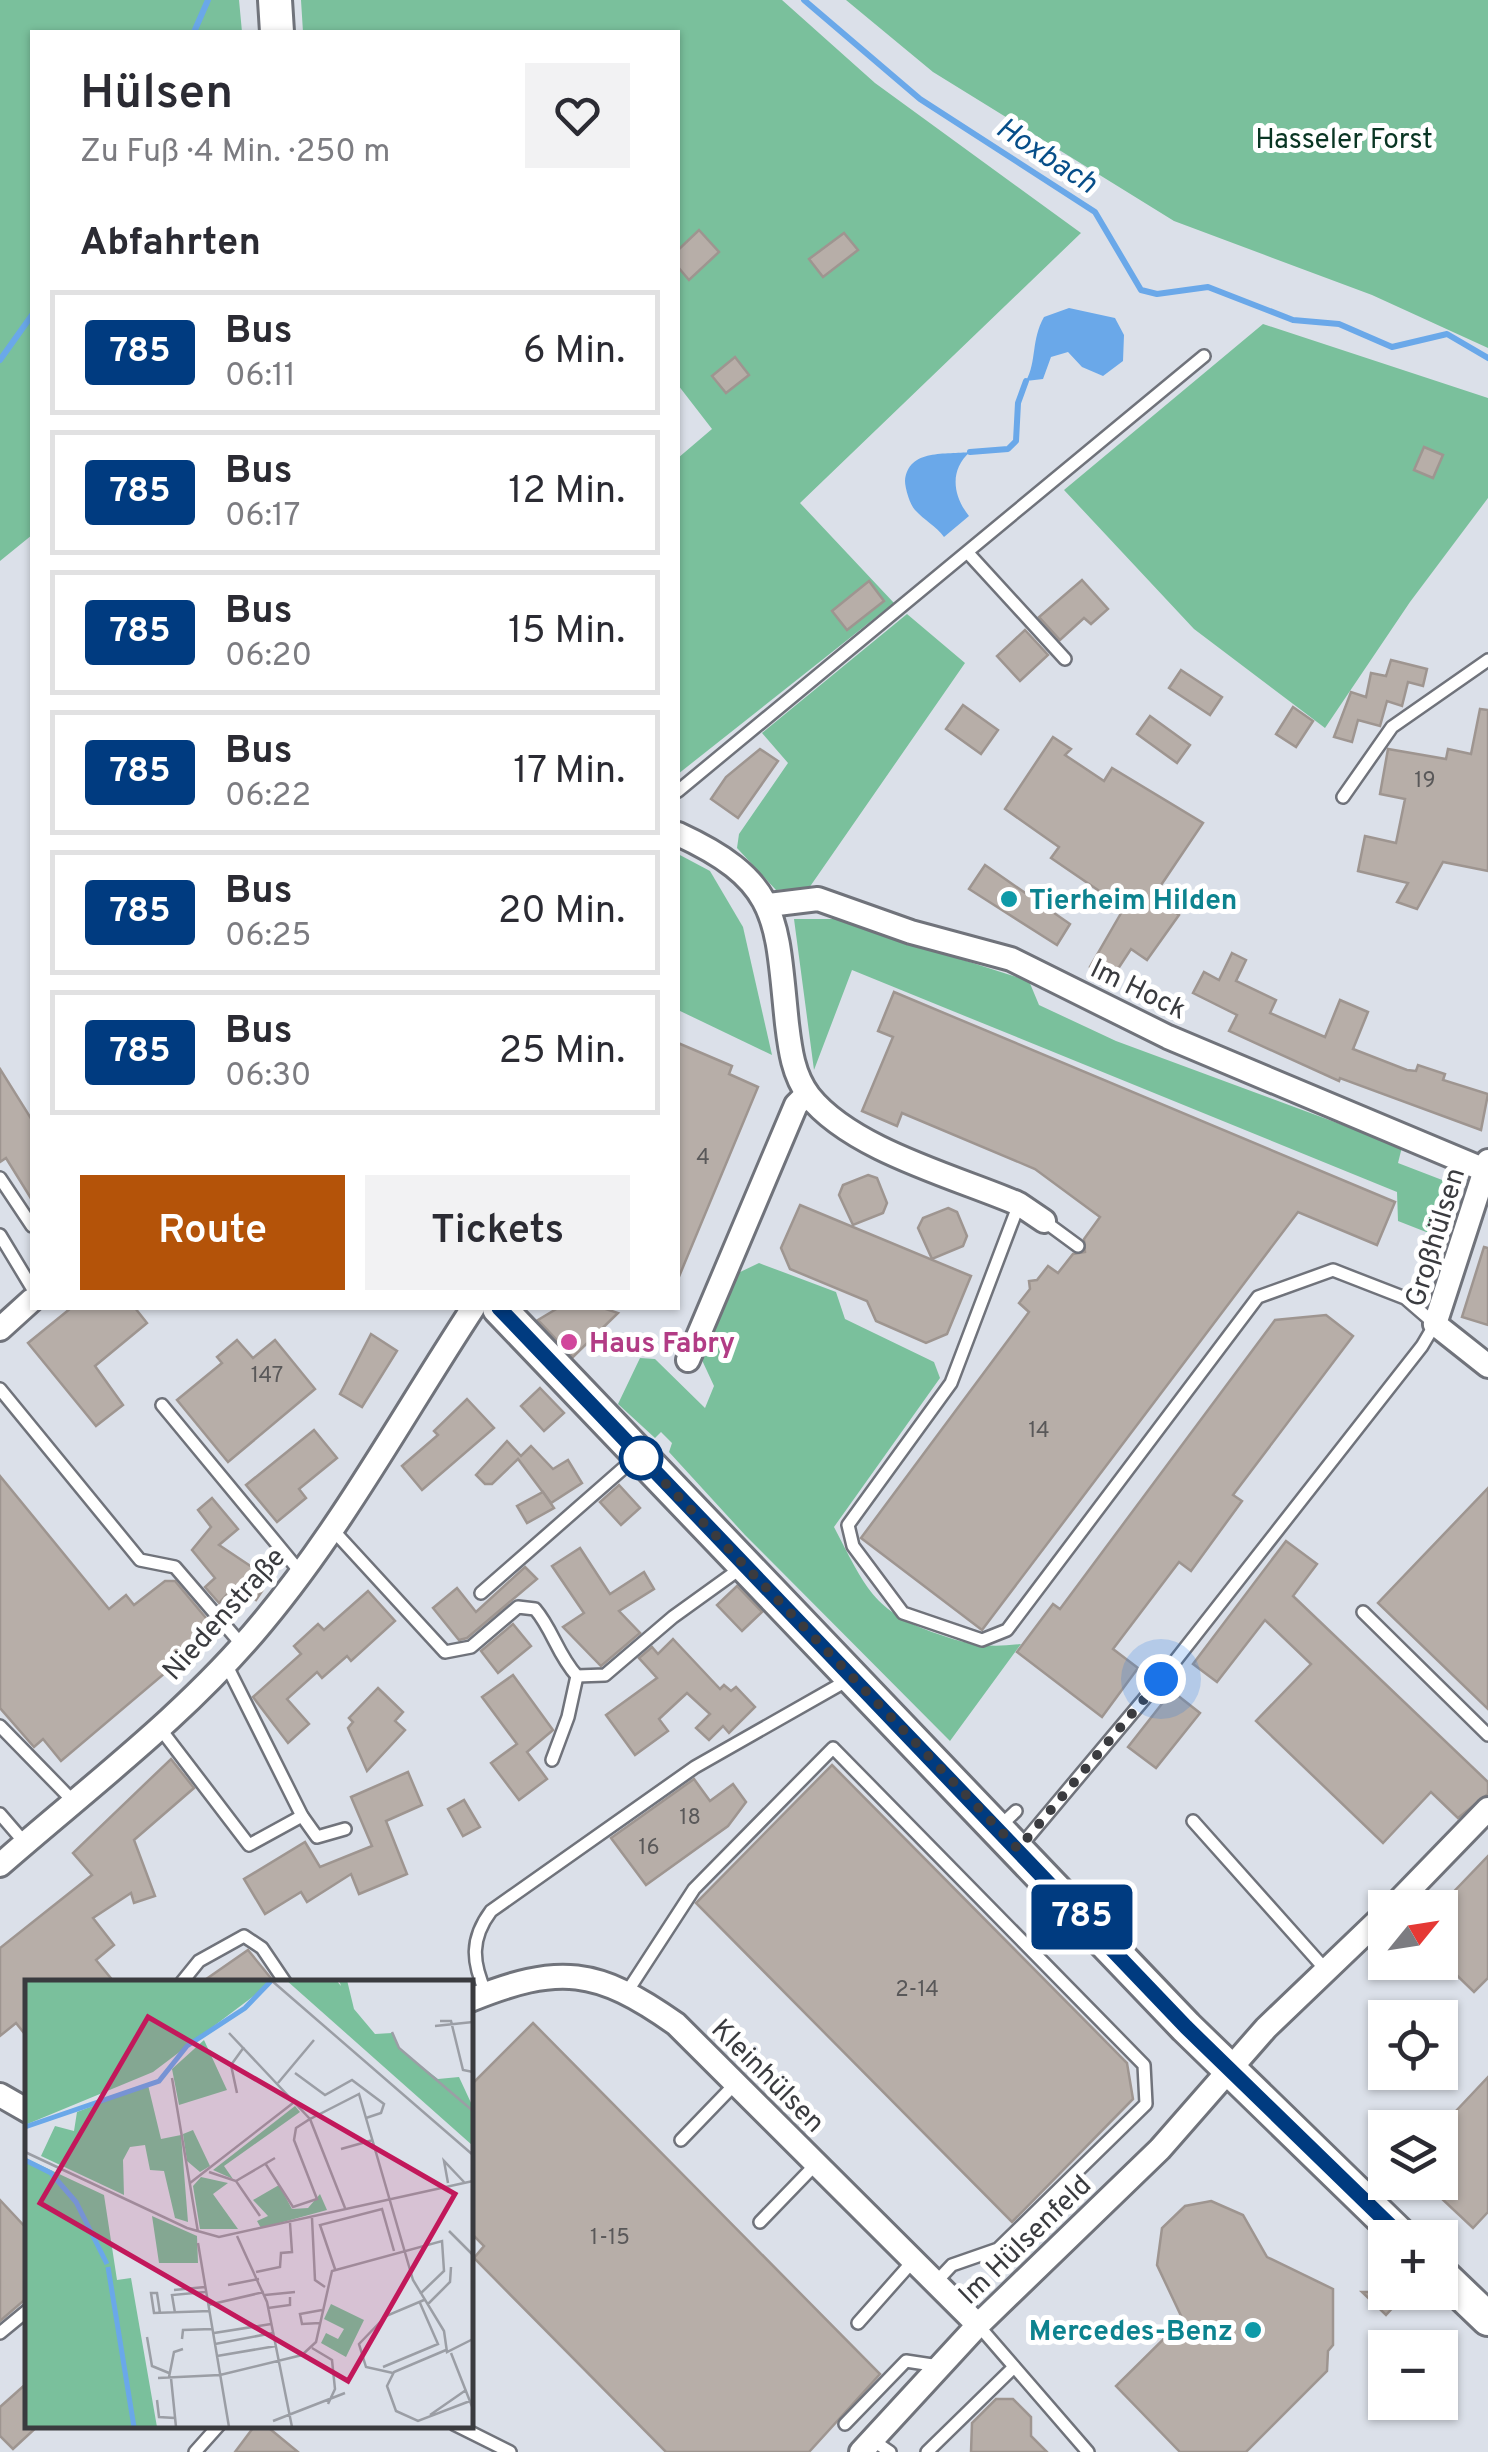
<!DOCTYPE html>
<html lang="de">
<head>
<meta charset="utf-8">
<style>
  :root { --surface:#fff; --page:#f2f2f3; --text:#2b2b33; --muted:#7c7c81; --line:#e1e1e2; --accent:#b45309 }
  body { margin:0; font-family:Overpass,sans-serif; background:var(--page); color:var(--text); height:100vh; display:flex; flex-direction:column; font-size:38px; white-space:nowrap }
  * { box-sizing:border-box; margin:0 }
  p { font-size:32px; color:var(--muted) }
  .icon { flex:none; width:55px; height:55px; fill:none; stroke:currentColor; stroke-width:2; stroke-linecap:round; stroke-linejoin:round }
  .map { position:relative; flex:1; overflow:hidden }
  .details { position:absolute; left:30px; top:30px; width:650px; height:1280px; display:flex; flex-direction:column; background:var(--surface); border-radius:0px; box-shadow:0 2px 8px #0004 }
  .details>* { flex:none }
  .badge { padding:0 20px; border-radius:8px; font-size:35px; line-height:65px }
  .needle { width:65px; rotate:60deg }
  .buttons { position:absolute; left:1368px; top:1890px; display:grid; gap:20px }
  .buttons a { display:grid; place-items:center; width:90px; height:90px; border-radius:0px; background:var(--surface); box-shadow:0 2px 8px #0004; font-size:50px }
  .you { position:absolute; width:50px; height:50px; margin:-25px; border:8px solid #fff; border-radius:50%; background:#1a73e8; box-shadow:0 0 0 15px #1a73e833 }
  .map>.badge { position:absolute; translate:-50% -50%; box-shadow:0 0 0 5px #fff }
  h2 { padding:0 50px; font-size:38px; line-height:90px }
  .round { display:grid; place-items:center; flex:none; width:105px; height:105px; border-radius:0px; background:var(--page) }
  .summary { display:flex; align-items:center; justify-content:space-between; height:170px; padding:0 50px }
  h1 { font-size:48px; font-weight:600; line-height:75px }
  .action { display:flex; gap:20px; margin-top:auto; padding:20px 50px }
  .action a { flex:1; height:115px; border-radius:0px; background:var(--accent); color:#fff; font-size:40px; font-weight:600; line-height:115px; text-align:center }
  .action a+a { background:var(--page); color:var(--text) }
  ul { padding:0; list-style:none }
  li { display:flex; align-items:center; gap:30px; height:125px; margin:0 20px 15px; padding:0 30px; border:5px solid var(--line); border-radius:0px }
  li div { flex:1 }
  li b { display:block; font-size:38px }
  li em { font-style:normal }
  li .badge { min-width:110px; font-weight:700; text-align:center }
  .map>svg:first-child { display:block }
</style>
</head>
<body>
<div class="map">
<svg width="1488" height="2452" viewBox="0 0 1488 2452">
  <rect width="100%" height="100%" fill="#dbe0e9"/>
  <g fill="#7ac09c">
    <polygon points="0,0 239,0 242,32 32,32 32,535 0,561"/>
    <polygon points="301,0 782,0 875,83 1081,233 800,503 894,603 678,774 678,458 712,429 678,385 678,32 303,32"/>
    <polygon points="846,0 1488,0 1488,348 1372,295 1174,221 933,72"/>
    <polygon points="1263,324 1488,398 1488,498 1410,602 1325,728 1194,629 1064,490"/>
    <polygon points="907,614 965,663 809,888 776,890 737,848 739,834 788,763 762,733"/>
    <polygon points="678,854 710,871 743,927 772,1055 678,1010"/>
    <polygon points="794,919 835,919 1029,981 1039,1005 1116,1041 1402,1147 1398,1163 1463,1188 1444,1239 1398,1221 1397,1192 852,970 814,1070"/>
    <path d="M 759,1263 L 836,1292 L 845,1319 L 934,1362 L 940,1378 L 834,1527 C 865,1586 873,1612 938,1634 C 969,1645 988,1648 1021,1644 L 950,1741 L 745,1535 L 669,1452 L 672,1443 L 661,1432 L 655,1438 L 618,1404 L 640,1358 L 655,1359 L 705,1408 L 714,1386 L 701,1358 L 736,1274 Z"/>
  </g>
  <g fill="#6aa8e9">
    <path d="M 1069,308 L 1115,318 L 1124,335 L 1123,361 L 1103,376 L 1082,367 L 1068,352 L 1051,357 L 1043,379 L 1026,381 C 1037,361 1031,340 1044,317 Z"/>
    <path d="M 970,452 C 949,470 953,496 969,516 L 944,537 C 936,526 924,520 915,510 C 910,505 905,488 905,481 C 908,448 947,455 970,452 Z"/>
  </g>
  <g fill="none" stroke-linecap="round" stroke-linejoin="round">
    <g stroke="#6aa8e9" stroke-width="6">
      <polyline points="804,0 920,99 1095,212 1141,290 1157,294 1208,287 1293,320 1339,324 1392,347 1447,334 1488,358"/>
      <polyline points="194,32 208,0"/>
      <polyline points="0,360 32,315"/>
      <polyline points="970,452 1008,449 1016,441 1018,403 1026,381"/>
    </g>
  </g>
  <g fill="#b7aea8" stroke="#9e9590" stroke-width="2.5">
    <polygon points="699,230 719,252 689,280 678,267 678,250"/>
    <polygon points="844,233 858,250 823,277 809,259"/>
    <polygon points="735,357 749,375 726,393 712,376"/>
    <polygon points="1424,447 1443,455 1433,478 1414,470"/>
    <polygon points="1082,580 1108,609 1091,624 1084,618 1060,640 1039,617"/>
    <polygon points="869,581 884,601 847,630 832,611"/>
    <polygon points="1025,630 1048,655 1020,681 997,656"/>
    <polygon points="1391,660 1427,669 1423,686 1408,682 1402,706 1387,701 1380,726 1358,720 1352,742 1334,737 1351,692 1366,697 1371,673 1386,676"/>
    <polygon points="1181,670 1222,697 1210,715 1169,688"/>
    <polygon points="963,705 998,730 981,754 946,729"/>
    <polygon points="1293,707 1313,721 1296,747 1276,734"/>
    <polygon points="1480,709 1488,710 1488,871 1443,862 1417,909 1397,902 1408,883 1358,871 1365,836 1396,843 1405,799 1380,794 1388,749 1446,759 1448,749 1471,754"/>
    <polygon points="1150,716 1190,745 1177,763 1137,734"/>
    <polygon points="1053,737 1071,749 1065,755 1104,781 1112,768 1203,823 1153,897 1179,915 1147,960 1131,949 1110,981 1090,967 1124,908 1051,858 1059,847 1005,809"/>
    <polygon points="760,749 778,761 738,818 711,799 726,777"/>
    <polygon points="985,865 1070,924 1057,945 969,889"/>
    <polygon points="1232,953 1246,960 1236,981 1276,1000 1270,1013 1325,1037 1340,1000 1368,1012 1353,1049 1407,1070 1416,1071 1418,1065 1445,1074 1443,1080 1488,1094 1481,1130 1340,1078 1339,1081 1229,1031 1237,1015 1193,993 1204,972 1219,980"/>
    <polygon points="894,992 1395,1202 1377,1245 1298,1212 982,1630 861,1538 1029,1312 1019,1303 1030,1289 1029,1281 1037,1280 1048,1266 1058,1273 1073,1254 1085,1252 1084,1239 1100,1217 1035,1169 902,1113 897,1126 862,1111 893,1037 878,1031"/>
    <polygon points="678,1043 732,1066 729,1074 758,1087 678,1279"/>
    <polygon points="0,1069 32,1120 32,1200 6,1158 0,1162"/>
    <polygon points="868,1175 877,1178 887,1203 883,1213 853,1225 839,1195 843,1185"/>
    <polygon points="800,1205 971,1276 947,1334 926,1343 876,1321 867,1301 790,1269 781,1248"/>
    <polygon points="948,1208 957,1212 967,1236 963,1246 932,1259 918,1228 923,1218"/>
    <polygon points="1484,1247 1488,1248 1488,1325 1462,1317"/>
    <polygon points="71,1308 135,1308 147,1323 95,1366 123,1405 96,1426 28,1343"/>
    <polygon points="558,1308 603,1308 618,1313 573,1357 538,1320"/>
    <polygon points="1326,1315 1353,1336 1233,1495 1242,1501 1191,1571 1179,1562 1113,1649 1138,1668 1102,1717 1017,1652 1053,1604 1060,1609 1275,1320"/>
    <polygon points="371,1334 397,1351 362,1407 340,1394"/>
    <polygon points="237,1340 253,1358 275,1340 315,1389 228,1462 177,1400 222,1363 217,1357"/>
    <polygon points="540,1388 564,1413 544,1431 521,1406"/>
    <polygon points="467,1399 494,1428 422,1490 402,1466 438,1435 434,1431"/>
    <polygon points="314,1430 337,1458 299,1489 306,1498 277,1522 246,1485"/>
    <polygon points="507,1441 521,1456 531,1446 553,1469 568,1460 582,1483 551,1503 518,1459 492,1484 485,1484 476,1475"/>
    <polygon points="0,1476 109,1609 126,1595 134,1605 165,1581 175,1581 211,1624 210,1635 61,1761 43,1739 34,1747 0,1708"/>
    <polygon points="619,1485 640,1508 621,1525 600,1502"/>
    <polygon points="1488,1488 1488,1709 1378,1603"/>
    <polygon points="543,1492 554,1508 527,1523 517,1506"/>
    <polygon points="212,1498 238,1529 219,1545 270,1579 256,1600 235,1586 219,1603 205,1587 215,1578 192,1550 211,1527 198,1510"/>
    <polygon points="1286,1541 1317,1564 1293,1596 1488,1782 1488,1794 1458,1818 1431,1792 1383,1843 1256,1721 1311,1664 1265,1620 1217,1682 1193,1664"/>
    <polygon points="580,1548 610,1594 644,1572 654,1589 619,1611 640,1633 601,1666 563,1627 584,1613 552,1566"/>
    <polygon points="525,1567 537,1579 467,1638 459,1640 433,1608 457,1588 476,1612"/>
    <polygon points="737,1586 762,1612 742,1631 717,1605"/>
    <polygon points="368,1591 395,1621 351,1661 347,1656 322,1678 317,1672 287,1699 309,1724 288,1743 253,1697 301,1654 294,1646 318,1624 324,1630"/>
    <polygon points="513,1624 531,1646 498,1673 481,1651"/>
    <polygon points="673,1639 720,1689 724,1685 731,1691 736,1687 755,1707 729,1733 723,1726 709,1740 696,1728 710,1714 687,1693 659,1719 668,1731 635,1755 606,1715 657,1678 639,1658 652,1647 658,1654"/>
    <polygon points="513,1675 553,1730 527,1752 547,1779 519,1800 491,1763 517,1744 482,1697"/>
    <polygon points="378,1688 403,1712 395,1721 405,1730 367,1771 348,1728 353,1722 349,1718"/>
    <polygon points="1172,1691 1200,1713 1156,1768 1128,1747"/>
    <polygon points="171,1759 194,1788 134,1840 155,1896 134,1903 131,1893 93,1918 114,1945 96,1960 114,1982 28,1982 28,2038 16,2023 0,2036 0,1948 92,1875 73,1853"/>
    <polygon points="832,1765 1127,2063 1133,2099 1012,2222 696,1903"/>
    <polygon points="408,1772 422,1805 386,1821 407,1874 359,1894 351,1874 307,1902 301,1892 265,1914 244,1879 305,1842 320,1867 372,1846 351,1797"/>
    <polygon points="694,1779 710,1801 733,1784 746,1802 728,1826 646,1885 611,1838"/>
    <polygon points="464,1800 480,1827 463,1836 448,1809"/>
    <polygon points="1488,1856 1488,1978 1474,1992 1440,1959 1440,1906"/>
    <polygon points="248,1950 274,1982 202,1982"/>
    <polygon points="533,2023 880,2374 809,2452 666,2452 474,2258 484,2246 470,2232 470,2086"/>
    <polygon points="1488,2077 1488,2212 1473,2228 1424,2182 1440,2182 1440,2128"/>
    <polygon points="0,2200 28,2230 28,2297 0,2321"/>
    <polygon points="1211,2201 1243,2215 1267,2257 1333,2289 1333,2345 1328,2351 1327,2371 1246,2452 1180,2452 1116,2386 1183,2320 1157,2265 1162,2228 1185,2206"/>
    <polygon points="1362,2292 1407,2292 1386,2315"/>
    <polygon points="28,2382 28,2424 40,2424 13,2449 0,2436 0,2407"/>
    <polygon points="996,2399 1013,2399 1031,2417 1031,2436 1047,2452 971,2452 972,2423"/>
    <polygon points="256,2424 264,2424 298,2452 235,2452"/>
  </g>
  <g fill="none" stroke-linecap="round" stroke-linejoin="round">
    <defs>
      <g id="service">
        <polyline points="968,553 1065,659"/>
        <polyline points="678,791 1204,356"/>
        <polyline points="1343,797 1392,727 1488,660"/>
        <polyline points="0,1178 32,1226"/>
        <polyline points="1044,1221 1078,1246"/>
        <polyline points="0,1235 32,1288"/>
        <polyline points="0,1389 140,1560 175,1567 242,1645"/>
        <polyline points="162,1405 301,1573"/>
        <path d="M 332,1529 L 445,1652 L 471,1647 L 518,1607 L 535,1609 C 553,1630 557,1654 577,1676 L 605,1675 L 673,1617 L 741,1568"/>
        <polyline points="481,1593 635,1458"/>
        <polyline points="1363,1612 1488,1735"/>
        <polyline points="225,1662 302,1816 317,1837 345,1829"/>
        <polyline points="0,1726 73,1801"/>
        <polyline points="159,1727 249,1845 302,1816"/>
        <polyline points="552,1760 568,1717 577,1676"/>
        <polyline points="0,1814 25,1843"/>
        <polyline points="1193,1821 1326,1970"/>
        <polyline points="998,1828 1016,1811"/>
        <polyline points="1019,1848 1161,1679 1422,1346 1435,1324 1405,1298 1333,1270 1258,1297 1007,1630 982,1640 903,1613 853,1546 848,1525 951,1383 1019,1204"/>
        <polyline points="182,1982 199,1961 244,1936 262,1948 285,1982"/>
        <polyline points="627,1992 694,1889 833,1748 1144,2065 1146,2104 998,2249 952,2265 935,2283"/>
        <path d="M 486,1993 C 472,1962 470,1939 491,1911 L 695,1767 L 848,1680"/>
        <polyline points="681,2140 735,2084"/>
        <polyline points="760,2222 816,2164"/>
        <polyline points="858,2323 913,2261"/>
        <polyline points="978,2325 1088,2452"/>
        <polyline points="0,2333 28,2310"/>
        <polyline points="454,2424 510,2452"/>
        <polyline points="845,2424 906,2361 939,2366"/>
        <polyline points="871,2439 890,2452"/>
        <polyline points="195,2452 220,2424"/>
        <polyline points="927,2452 1014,2367"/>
      </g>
      <g id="minor">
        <path d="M 678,834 C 782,882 776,920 787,1024 C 790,1049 793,1075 809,1096 C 852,1150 956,1177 1019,1204 L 1044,1221"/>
        <polyline points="769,905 818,899 911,932 1011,959 1168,1037 1475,1166"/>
        <polyline points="1488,1161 1435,1324 1488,1366"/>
        <polyline points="0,1329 32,1300"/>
        <polyline points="688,1360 796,1105 807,1094"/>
        <path d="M 0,1865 C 88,1788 187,1714 262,1623 C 343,1526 404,1413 473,1308"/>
        <polyline points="1392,1908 1488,1809"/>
        <path d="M 470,2000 C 559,1964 597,1968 676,2024 L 978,2325"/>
        <polyline points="0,2095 28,2111"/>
        <polyline points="861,2452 978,2325 1160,2149 1266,2028 1385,1914"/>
      </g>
      <g id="secondary">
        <polyline points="275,0 277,32"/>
        <polyline points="499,1308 1186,2027 1403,2238"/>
        <polyline points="1440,2273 1488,2319"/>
      </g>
    </defs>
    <use href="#service" stroke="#70737b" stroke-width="16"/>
    <use href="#minor" stroke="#70737b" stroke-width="28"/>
    <use href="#secondary" stroke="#70737b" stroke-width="38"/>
    <use href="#service" stroke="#fff" stroke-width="11"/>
    <use href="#minor" stroke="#fff" stroke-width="22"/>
    <use href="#secondary" stroke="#fff" stroke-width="32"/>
  </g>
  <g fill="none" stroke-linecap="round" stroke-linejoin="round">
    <defs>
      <polyline id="line" points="499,1308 1186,2027 1403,2238"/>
    </defs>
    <use href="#line" stroke="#fff" stroke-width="22"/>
    <use href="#line" stroke="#003b80" stroke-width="15"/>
    <polyline stroke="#3a3b3f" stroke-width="10" stroke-dasharray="0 18" points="641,1458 1018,1849 1161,1679"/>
  </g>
  <g fill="#0f9aa8" stroke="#fff" stroke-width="4">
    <circle cx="1009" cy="899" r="10"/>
    <circle cx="1253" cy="2330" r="10"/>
  </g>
  <circle fill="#d1479c" stroke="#fff" stroke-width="4" cx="569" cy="1342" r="10"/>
  <circle fill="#fff" stroke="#003b80" stroke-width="5" cx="641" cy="1458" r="20"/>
  <g text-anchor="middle" stroke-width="10" stroke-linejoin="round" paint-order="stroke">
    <g font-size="22" fill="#595859">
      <text x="1425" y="787">19</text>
      <text x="703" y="1164">4</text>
      <text x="267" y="1382">147</text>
      <text x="1039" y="1437">14</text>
      <text x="690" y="1824">18</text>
      <text x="649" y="1854">16</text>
      <text x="917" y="1996">2-14</text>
      <text x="610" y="2244">1-15</text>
    </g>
    <g font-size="28" fill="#093523" stroke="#fff">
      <text x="1344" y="148">Hasseler Forst</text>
    </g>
    <g font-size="28" font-weight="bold" fill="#0d838f" stroke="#fff" text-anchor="start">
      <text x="1029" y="909">Tierheim Hilden</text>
      <text x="1233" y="2340" text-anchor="end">Mercedes-Benz</text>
    </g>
    <g font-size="28" fill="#3a3b3f" stroke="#fff">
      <text transform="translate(1139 988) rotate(26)" y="10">Im Hock</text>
      <text transform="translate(1434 1237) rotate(-73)" y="10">Großhülsen</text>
      <text transform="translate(223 1613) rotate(-48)" y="10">Niedenstraße</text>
      <text transform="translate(769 2075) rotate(45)" y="10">Kleinhülsen</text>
      <text transform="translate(1024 2239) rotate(-44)" y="10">Im Hülsenfeld</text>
    </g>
    <g font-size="28" font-weight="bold" fill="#b23c85" stroke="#fff" text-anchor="start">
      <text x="589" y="1352">Haus Fabry</text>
    </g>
    <g font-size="30" font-style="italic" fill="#074e89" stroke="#fff">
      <text transform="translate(1047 155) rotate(33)" y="10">Hoxbach</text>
    </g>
  </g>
  <g transform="translate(25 1980)">
    <rect width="448" height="448" fill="#dbe0e9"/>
    <path d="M 0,0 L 242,0 L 246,3 L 128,92 L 0,145 ZM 261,0 L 311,0 L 316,6 L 314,0 L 322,0 L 329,29 L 350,54 L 367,53 L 374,69 L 413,99 L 434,97 L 447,125 L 447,165 ZM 179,60 L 202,110 L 154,125 L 147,89 ZM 123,105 L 136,159 L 156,155 L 163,242 L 150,238 L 139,191 L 125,190 L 120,165 L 105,167 L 98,180 L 99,215 L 16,176 L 30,146 L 49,151 L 52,132 ZM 270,126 L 275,132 L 199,186 L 208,199 L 188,190 ZM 168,150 L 185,186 L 175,192 L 162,181 L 158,154 ZM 0,178 L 79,215 L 92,300 L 106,298 L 132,447 L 0,447 ZM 176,197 L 203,203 L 188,214 L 213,249 L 175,249 L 168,206 ZM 254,205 L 267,229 L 283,228 L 295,214 L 302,230 L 236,248 L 232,241 L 243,236 L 228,220 ZM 127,236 L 172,256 L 173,283 L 134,283 ZM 306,324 L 339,340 L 321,377 L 296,363 L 301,353 L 313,359 L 319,349 L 299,339 Z" fill="#7ac09c"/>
    <path fill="none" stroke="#6aa8e9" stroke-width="5" d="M 0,147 L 134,101 L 162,66 L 220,28 L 247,0M 0,180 L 26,193 L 51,222 L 82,284M 83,287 L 109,447"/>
    <path fill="none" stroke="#9b9ea5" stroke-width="2.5" d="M 246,0 L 448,175M 415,41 L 426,41 L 438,90 L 448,92M 410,46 L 448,42M 367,52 L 374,68 L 448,131M 204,53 L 285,139 L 334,114 L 388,300 L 419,351 L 422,372 L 448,359M 270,93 L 300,115 L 327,100 L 359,124 L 356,133 L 341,138M 147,98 L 173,252M 253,103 L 289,60M 212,113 L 206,85 L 219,67M 316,169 L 348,160M 0,172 L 162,248 L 194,257 L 448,201M 240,183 L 268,227 L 292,219 L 269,160 L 271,148 L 285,139 L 320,228M 184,192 L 211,201 L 235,236M 211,201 L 250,178M 165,203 L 268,123M 423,203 L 419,181 L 439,202M 287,238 L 290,300 L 300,307M 424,251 L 448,275M 212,256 L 242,322 L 267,447M 173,263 L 204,447M 310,289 L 295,245 L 357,229 L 369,271M 231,292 L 255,287 L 256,273 L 267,272 L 265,243M 203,305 L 234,299M 149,310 L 180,307M 240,315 L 270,312M 183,325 L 239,312M 402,325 L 425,302 L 426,287M 243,328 L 265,325 L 265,317M 135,333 L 132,313 L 126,313 L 129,333 L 185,331M 150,333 L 147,315 L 180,312M 295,343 L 277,344 L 275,334 L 297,330M 189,353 L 246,344M 122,357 L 127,386 L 144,393M 157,359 L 158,350 L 187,349M 190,364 L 248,353M 287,368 L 307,380 L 310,409 L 303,424M 421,370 L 369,392 L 362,406 L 371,431 L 393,441 L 445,421M 426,373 L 448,429M 192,376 L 251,366M 358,387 L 413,364 L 395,323M 368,393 L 341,387 L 334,364 L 361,336 L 399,320M 144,397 L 149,372 L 158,369M 133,398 L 195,395 L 277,375 L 291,362 L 307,291 L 417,261 L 419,291 L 395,314M 146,398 L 151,447M 132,420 L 134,437 L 150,438M 405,435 L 441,410M 248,441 L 320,413"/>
    <path fill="#c2185b" fill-opacity="0.15" stroke="#c2185b" stroke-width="5" d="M 123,37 L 430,214 L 323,401 L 15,223 Z"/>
    <rect width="448" height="448" fill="none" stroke="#3a3b3f" stroke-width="5"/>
  </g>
</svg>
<div class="buttons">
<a><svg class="needle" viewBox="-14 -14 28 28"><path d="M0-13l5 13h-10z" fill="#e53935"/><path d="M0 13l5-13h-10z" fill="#7c7c81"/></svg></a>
<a><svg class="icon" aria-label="locate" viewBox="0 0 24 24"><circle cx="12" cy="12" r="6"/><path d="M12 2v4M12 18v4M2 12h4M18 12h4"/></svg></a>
<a><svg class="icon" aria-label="layers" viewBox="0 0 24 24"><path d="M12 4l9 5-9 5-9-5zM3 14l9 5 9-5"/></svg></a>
<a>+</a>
<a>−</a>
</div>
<div class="you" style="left:1161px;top:1679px"></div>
<b class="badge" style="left:1082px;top:1917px;background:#003b80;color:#fff">785</b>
<section class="details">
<div class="summary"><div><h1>Hülsen</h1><p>Zu Fuß · 4 Min. · 250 m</p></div><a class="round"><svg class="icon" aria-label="heart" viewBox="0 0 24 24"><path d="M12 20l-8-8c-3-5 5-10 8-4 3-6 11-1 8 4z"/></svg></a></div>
<h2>Abfahrten</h2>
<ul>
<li><span class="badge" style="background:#003b80;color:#fff">785</span><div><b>Bus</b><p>06:11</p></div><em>6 Min.</em></li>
<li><span class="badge" style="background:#003b80;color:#fff">785</span><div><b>Bus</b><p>06:17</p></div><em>12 Min.</em></li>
<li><span class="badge" style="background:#003b80;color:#fff">785</span><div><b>Bus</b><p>06:20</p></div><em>15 Min.</em></li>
<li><span class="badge" style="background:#003b80;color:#fff">785</span><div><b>Bus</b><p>06:22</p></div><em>17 Min.</em></li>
<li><span class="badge" style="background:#003b80;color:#fff">785</span><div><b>Bus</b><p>06:25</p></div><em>20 Min.</em></li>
<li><span class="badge" style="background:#003b80;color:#fff">785</span><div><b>Bus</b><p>06:30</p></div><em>25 Min.</em></li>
</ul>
<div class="action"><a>Route</a><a>Tickets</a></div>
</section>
</div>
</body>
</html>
